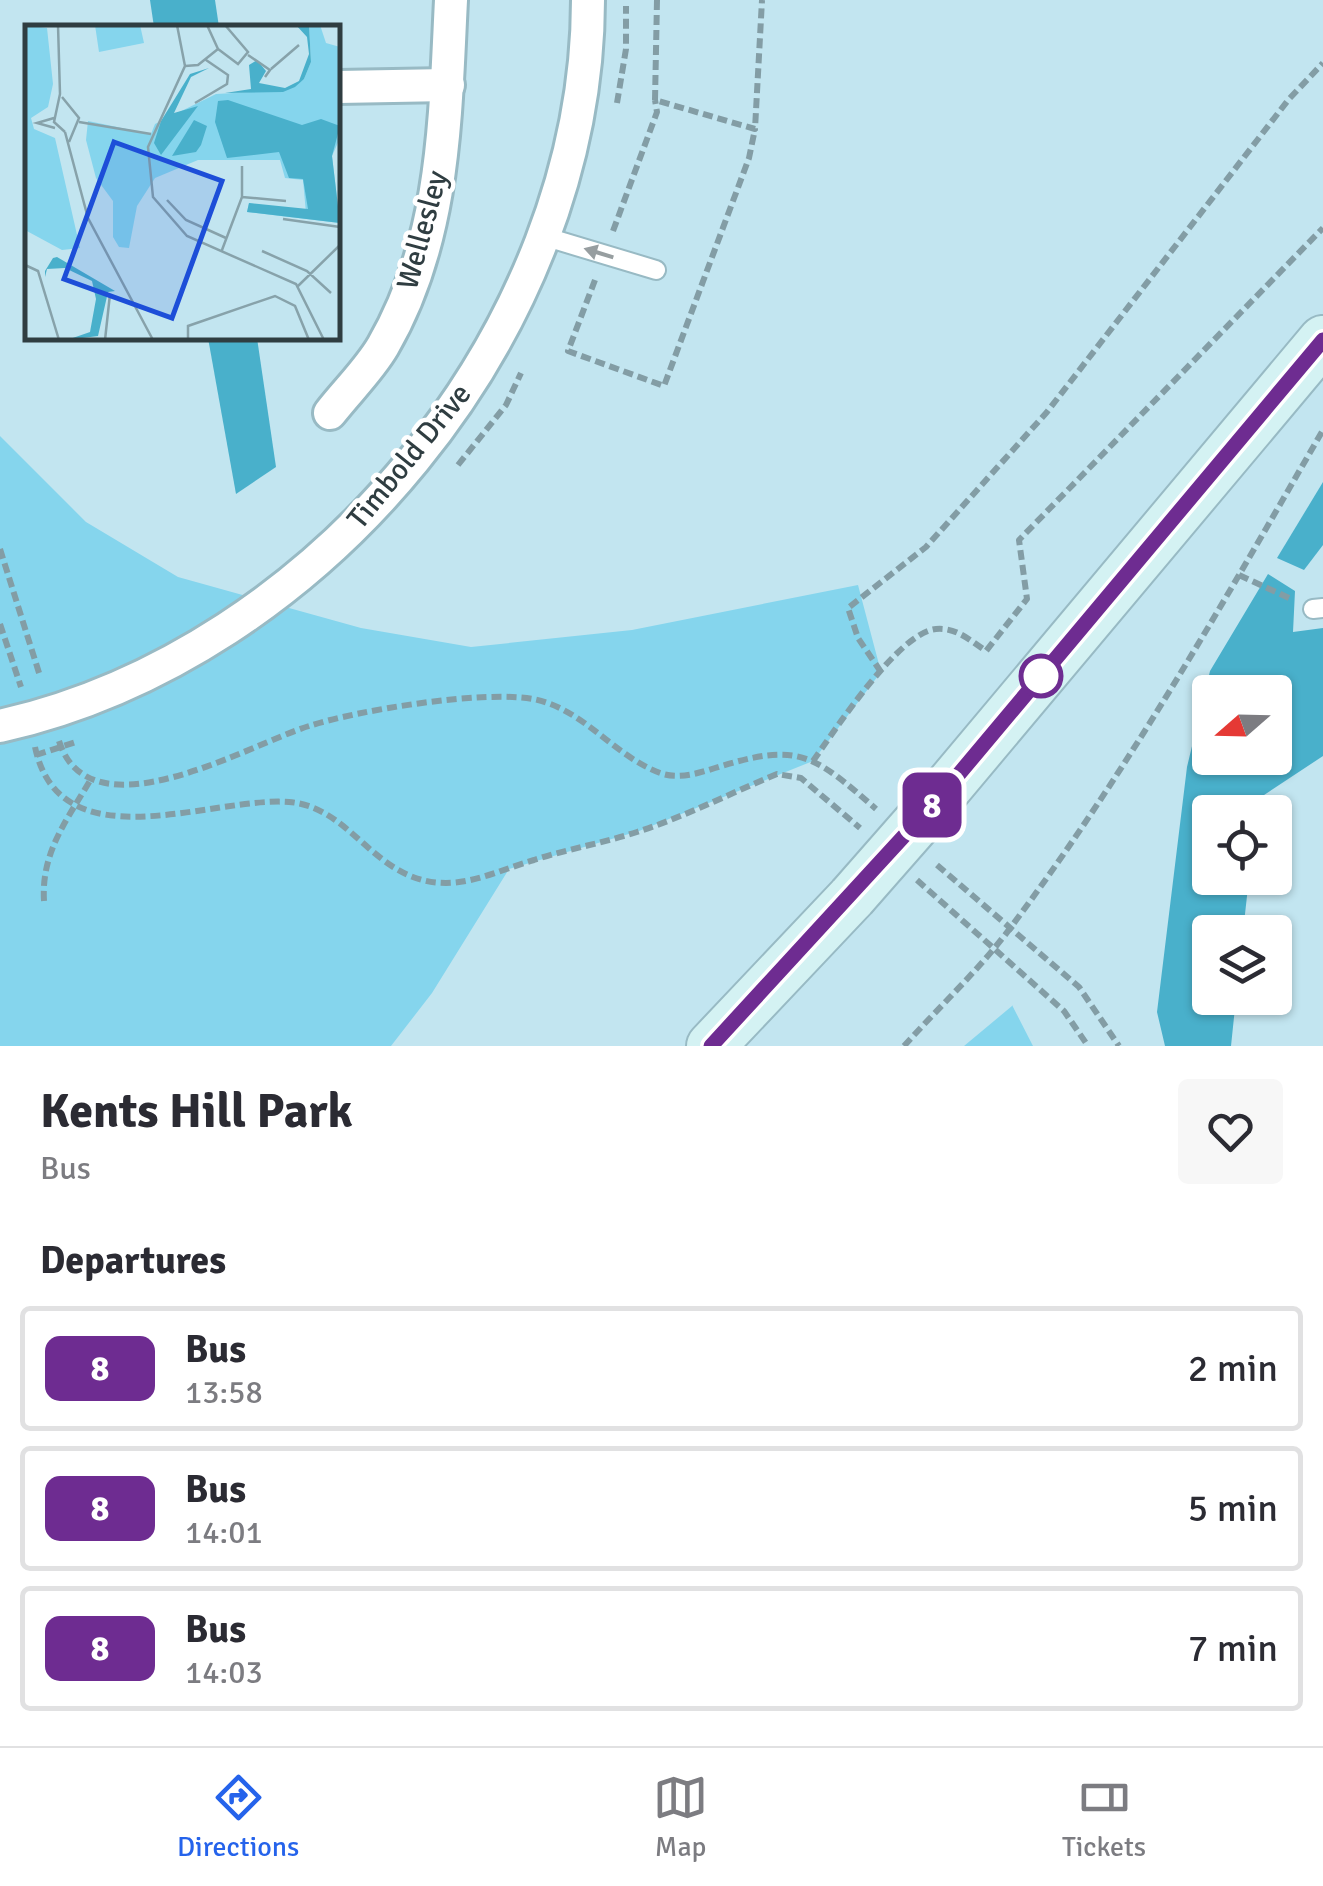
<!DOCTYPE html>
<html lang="en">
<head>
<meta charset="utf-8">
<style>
  :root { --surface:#fff; --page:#f7f7f7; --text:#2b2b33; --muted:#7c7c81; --line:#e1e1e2; --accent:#2563eb }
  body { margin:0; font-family:Signika,sans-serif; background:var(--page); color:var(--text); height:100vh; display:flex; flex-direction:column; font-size:38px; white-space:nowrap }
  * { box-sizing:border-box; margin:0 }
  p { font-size:32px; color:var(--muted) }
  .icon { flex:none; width:55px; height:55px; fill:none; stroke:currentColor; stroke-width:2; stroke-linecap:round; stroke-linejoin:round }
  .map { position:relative; height:1046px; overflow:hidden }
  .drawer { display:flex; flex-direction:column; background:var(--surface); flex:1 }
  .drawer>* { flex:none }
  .badge { padding:0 20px; border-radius:15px; font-size:35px; line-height:65px }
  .needle { width:65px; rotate:250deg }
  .fabs { position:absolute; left:1192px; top:675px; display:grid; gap:20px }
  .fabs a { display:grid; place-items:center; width:100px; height:100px; border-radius:10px; background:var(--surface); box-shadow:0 2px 8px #0004; font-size:50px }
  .map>.badge { position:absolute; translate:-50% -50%; box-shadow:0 0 0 5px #fff }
  h2 { padding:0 40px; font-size:38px; line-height:90px }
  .round { display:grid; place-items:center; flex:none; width:105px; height:105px; border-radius:10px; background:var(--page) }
  .overview { display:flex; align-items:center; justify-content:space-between; height:170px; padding:0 40px }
  h1 { font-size:48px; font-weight:800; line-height:75px }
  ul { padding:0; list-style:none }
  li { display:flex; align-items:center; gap:30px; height:125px; margin:0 20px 15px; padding:0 20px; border:5px solid var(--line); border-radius:10px }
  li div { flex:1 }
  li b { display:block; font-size:38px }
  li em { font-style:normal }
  li .badge { min-width:110px; font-weight:700; text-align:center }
  .menu { display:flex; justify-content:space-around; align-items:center; height:140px; border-top:2px solid var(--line); background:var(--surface); font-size:28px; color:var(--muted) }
  .menu a { display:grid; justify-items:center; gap:5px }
  .menu .selected { color:var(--accent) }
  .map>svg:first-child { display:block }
</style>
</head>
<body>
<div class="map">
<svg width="1323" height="1046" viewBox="0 0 1323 1046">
  <rect width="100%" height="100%" fill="#c2e5f0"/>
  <g fill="#85d5ed">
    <polygon points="0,436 86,522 178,577 361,628 471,647 632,630 858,585 881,672 813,761 639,831 509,869 432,993 391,1046 0,1046"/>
    <polygon points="1012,1005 1033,1046 964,1046 1012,1006"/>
  </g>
  <g fill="#49b0cb" fill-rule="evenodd">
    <polygon points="150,0 215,0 219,27 154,27"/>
    <polygon points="208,338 257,338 276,467 236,494"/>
    <polygon points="1323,482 1323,545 1304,570 1277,558"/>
    <path d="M 1268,574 L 1295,591 L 1293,632 L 1323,628 L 1323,756 L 1258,799 L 1256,812 L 1210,812 L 1210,878 L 1249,878 L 1243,932 L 1210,932 L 1210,998 L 1236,998 L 1231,1046 L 1165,1046 L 1157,1012 L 1187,767 L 1210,671 ZM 1275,692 L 1275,758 L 1210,758 L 1210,692 Z"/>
  </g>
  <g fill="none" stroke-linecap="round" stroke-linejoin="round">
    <defs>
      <g id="lane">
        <polyline points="543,236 656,270"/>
        <polyline points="1313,609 1323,608"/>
      </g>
      <g id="street">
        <polyline points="338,87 448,85"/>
        <path d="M 330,413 C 347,391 369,370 383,346 C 445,239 445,119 451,0"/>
        <path d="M 0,726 C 320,654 588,330 588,0"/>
      </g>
      <g id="secondary">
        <polyline points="938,799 1323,340"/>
        <polyline points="711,1046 852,897"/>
      </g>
    </defs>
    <use href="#lane" stroke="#98bac4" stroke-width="22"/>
    <use href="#street" stroke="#98bac4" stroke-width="38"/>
    <use href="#secondary" stroke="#98bac4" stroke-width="52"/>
    <g stroke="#839da5" stroke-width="6" stroke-dasharray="10 5" stroke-linecap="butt">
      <polyline points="657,0 655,100 755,129 762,0"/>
      <polyline points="617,103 626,49 626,6"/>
      <polyline points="613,231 657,112 655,100"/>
      <polyline points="595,280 568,351 664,386 749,158 755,129"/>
      <polyline points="458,465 506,405 521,373"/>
      <polyline points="0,549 40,676"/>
      <polyline points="1239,575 1289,598"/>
      <polyline points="0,624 21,687"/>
      <polyline points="881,672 858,638 848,608 926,547 1047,412 1289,99 1323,63"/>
      <path d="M 59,741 C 90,839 250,744 309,726 C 358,710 483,690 533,699 C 585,709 615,758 663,774 C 680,779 699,773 715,768 C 798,742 812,753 876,809"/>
      <path d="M 35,747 C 60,865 212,796 289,802 C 353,807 374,883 446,883 C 475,883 506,868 534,860 C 568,849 603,843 637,832 C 684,817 731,793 777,774 L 801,778 L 860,828"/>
      <polyline points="36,755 76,742"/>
      <path d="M 813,761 C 835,730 899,632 936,629 C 956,627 971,641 986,651 L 1027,599 L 1019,540 L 1323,228"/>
      <polyline points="937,865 1079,987 1119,1046"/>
      <polyline points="917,880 1064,1011 1088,1046"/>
      <path d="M 44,901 C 41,852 67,820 91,779"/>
      <path d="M 904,1046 C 939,1007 980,969 1011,927 C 1128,771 1226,598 1323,430"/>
    </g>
    <use href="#lane" stroke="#fff" stroke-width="18"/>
    <use href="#street" stroke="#fff" stroke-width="32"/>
    <use href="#secondary" stroke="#d4f2f3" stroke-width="48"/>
    <defs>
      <polyline id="secondary-bridge" points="852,897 938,799"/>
    </defs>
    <use href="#secondary-bridge" stroke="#98bac4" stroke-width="52" stroke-linecap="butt"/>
    <use href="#secondary-bridge" stroke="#d4f2f3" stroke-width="48"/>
  </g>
  <defs><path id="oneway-solid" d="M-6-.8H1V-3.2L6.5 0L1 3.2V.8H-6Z" transform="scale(2.5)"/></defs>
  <use fill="#979ea0" href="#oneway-solid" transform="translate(599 253) rotate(-163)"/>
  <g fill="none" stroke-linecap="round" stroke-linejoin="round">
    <defs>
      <polyline id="line" points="711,1046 938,799 1323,340"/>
    </defs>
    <use href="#line" stroke="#fff" stroke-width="22"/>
    <use href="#line" stroke="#6e2c91" stroke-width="15"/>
  </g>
  <circle fill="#fff" stroke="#6e2c91" stroke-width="5" cx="1041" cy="676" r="20"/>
  <g text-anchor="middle" stroke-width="9" stroke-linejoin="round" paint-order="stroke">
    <g font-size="30" fill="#2f3d41" stroke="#fff">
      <text transform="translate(422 230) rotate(-75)" y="10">Wellesley</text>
      <text transform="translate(409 456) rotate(-51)" y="10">Timbold Drive</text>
    </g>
  </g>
  <g transform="translate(25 25)">
    <rect width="315" height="315" fill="#c2e5f0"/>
    <path d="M 0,0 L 22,3 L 28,59 L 23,82 L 6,93 L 9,104 L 30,113 L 55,223 L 37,225 L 0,205 ZM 70,0 L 115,0 L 119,18 L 74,27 ZM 284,0 L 295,0 L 301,18 L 315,22 L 315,113 L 307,131 L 315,198 L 222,187 L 224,178 L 281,188 L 278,155 L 260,153 L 255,135 L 173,135 L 130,153 L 112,181 L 104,223 L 94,222 L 88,212 L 88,176 L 71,153 L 61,115 L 63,96 L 126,109 L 130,99 L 191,69 L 261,65 L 279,54 L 286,37 Z" fill="#85d5ed"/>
    <path d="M 271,0 L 284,0 L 286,37 L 279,54 L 270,62 L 258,67 L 200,68 L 226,64 L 224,40 L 232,35 L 241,46 L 234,58 L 260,63 L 274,56 L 284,29 L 282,12 ZM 184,43 L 166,52 L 149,88 L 173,81 L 136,130 L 129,118 L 136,96 L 165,49 ZM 203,75 L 277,100 L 296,94 L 315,101 L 307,131 L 315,198 L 222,187 L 224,178 L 283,184 L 278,154 L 264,153 L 254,127 L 202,133 L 190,97 L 193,76 ZM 169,95 L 182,101 L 176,120 L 171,127 L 147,131 ZM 32,232 L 90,266 L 83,267 L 73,311 L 42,315 L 65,307 L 71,274 L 67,256 L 40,243 L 22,244 L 20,252 L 20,246 L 28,233 Z" fill="#49b0cb"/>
    <path fill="none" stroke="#87a2aa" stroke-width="2.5" d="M 33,0 L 35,69 L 29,97 L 40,107M 152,0 L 160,41 L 123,122 L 128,172 L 162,211 L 271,259 L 299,315M 182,0 L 193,24 L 213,39 L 223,27 L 200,0M 223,30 L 245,45 L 240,52M 160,41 L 173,40 L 193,24M 246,44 L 274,20M 37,72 L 54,93 L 44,117M 170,78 L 202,59 L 203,50 L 181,35M 29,93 L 12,98 L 30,103M 54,97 L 126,109M 40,107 L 63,193 L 128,315M 217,172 L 261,176M 142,175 L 161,195 L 201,213M 258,194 L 315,202M 197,225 L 217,172 L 217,141M 237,226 L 282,246 L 306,268M 0,240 L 13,246 L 34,315M 273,261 L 315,220M 80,315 L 85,269M 163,315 L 163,301 L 250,271 L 270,281 L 284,315"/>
    <path fill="#1d4ed8" fill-opacity="0.15" stroke="#1d4ed8" stroke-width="5" d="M 89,117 L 197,156 L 147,293 L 39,254 Z"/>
    <rect width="315" height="315" fill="none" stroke="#2f3d41" stroke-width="5"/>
  </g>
</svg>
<div class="fabs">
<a><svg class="needle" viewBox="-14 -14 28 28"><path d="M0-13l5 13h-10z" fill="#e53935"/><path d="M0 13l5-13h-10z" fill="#7c7c81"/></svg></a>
<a><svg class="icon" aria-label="locate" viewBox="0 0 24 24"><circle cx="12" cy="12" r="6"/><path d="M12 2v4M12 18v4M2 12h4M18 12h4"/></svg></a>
<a><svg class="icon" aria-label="layers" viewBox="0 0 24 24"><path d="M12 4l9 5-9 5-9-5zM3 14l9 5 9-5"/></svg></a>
</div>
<b class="badge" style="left:932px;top:805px;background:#6e2c91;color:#fff">8</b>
</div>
<section class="drawer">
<div class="overview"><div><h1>Kents Hill Park</h1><p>Bus</p></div><a class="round"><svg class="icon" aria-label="heart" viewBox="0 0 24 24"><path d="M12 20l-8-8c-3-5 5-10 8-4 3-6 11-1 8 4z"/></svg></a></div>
<h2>Departures</h2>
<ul>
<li><span class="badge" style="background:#6e2c91;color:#fff">8</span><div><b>Bus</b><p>13:58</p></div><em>2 min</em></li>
<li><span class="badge" style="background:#6e2c91;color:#fff">8</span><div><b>Bus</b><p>14:01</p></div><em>5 min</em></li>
<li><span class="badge" style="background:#6e2c91;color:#fff">8</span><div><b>Bus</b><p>14:03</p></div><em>7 min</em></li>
</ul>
</section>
<nav class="menu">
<a class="selected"><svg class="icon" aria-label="directions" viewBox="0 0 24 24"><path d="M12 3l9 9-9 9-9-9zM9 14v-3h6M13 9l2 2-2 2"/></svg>Directions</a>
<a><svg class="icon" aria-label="map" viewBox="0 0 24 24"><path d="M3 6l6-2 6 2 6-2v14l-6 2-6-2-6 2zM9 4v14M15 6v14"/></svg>Map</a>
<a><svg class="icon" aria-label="tickets" viewBox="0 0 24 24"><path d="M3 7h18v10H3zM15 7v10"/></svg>Tickets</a>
</nav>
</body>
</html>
